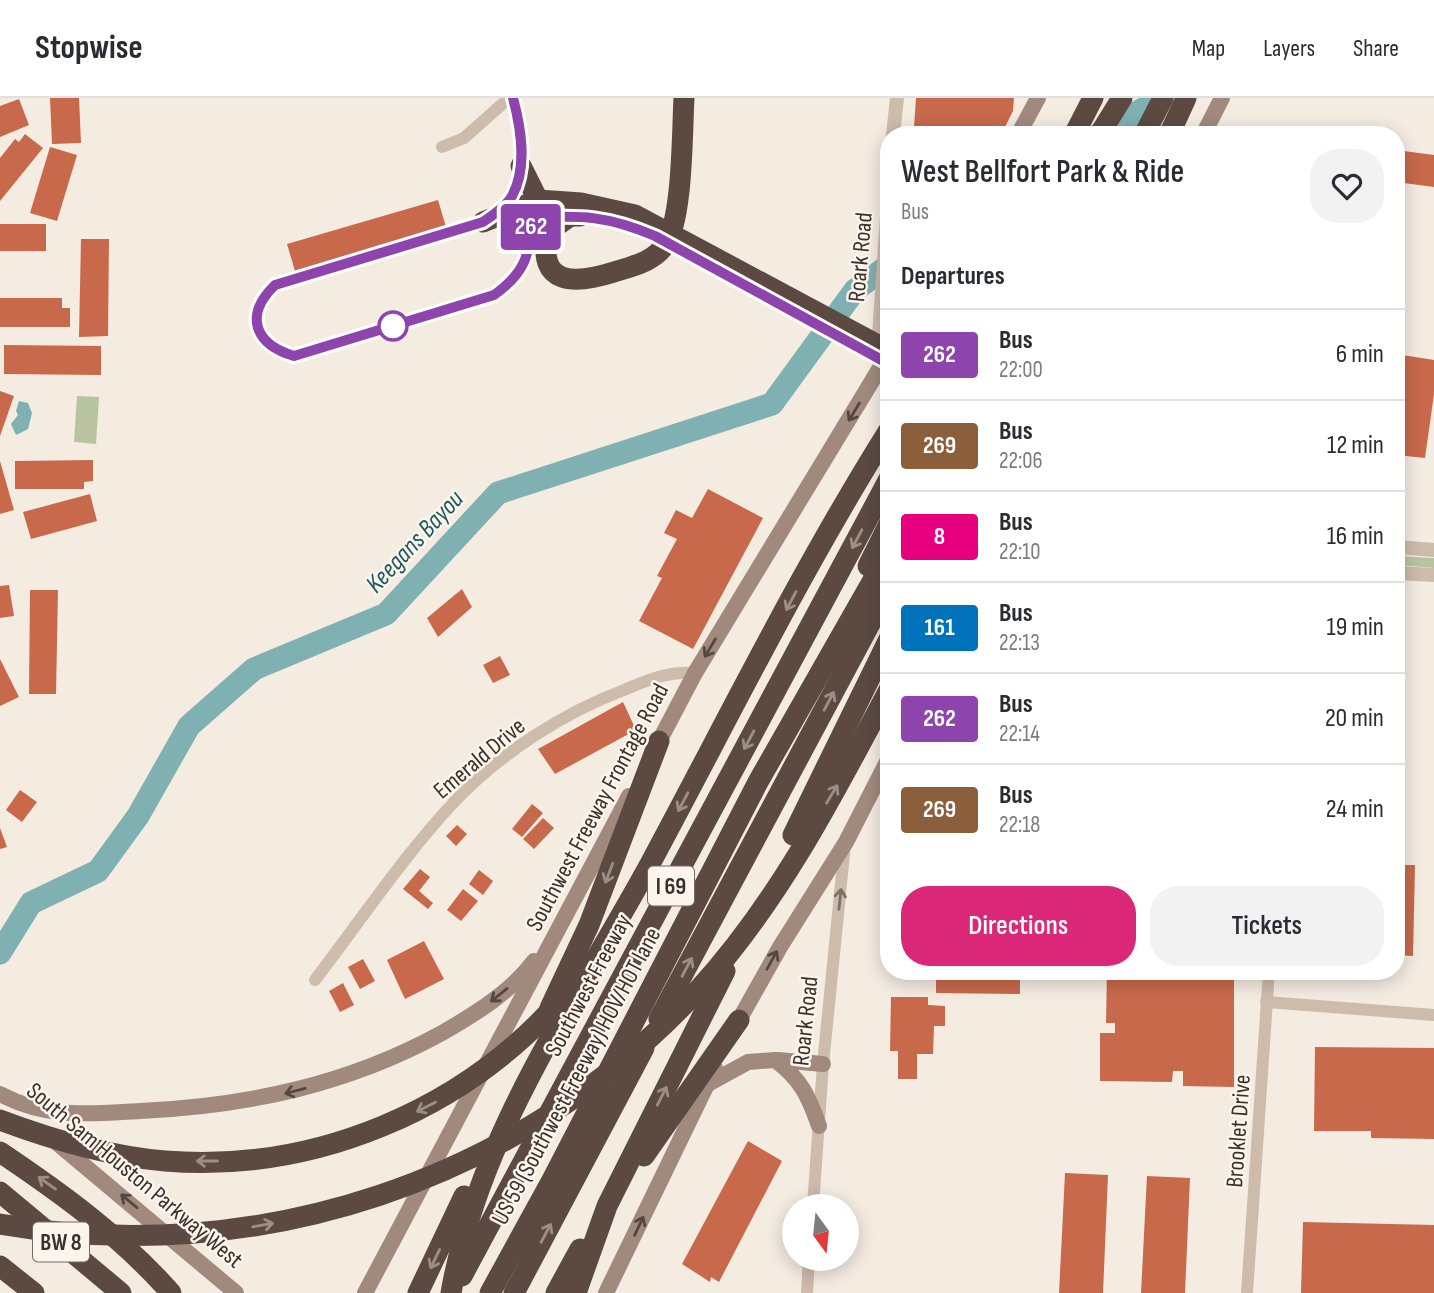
<!DOCTYPE html>
<html lang="en">
<head>
<meta charset="utf-8">
<style>
  :root { --surface:#fff; --page:#f2f2f3; --text:#2b2b33; --muted:#7c7c81; --line:#e1e1e2; --accent:#db2777 }
  body { margin:0; font-family:"Sofia Sans Condensed",sans-serif; background:var(--page); color:var(--text); height:100vh; display:flex; flex-direction:column; font-size:26px; white-space:nowrap }
  * { box-sizing:border-box; margin:0 }
  p { font-size:23px; color:var(--muted) }
  .icon { flex:none; width:38px; height:38px; fill:none; stroke:currentColor; stroke-width:2; stroke-linecap:round; stroke-linejoin:round }
  .map { position:relative; flex:1; overflow:hidden }
  .panel { position:absolute; left:880px; top:28px; width:525px; height:854px; display:flex; flex-direction:column; background:var(--surface); border-radius:28px; box-shadow:0 4px 18px #0003 }
  .panel>* { flex:none }
  .badge { padding:0 14px; border-radius:5px; font-size:24px; line-height:46px }
  .needle { width:46px; rotate:165deg }
  .buttons { position:absolute; left:782px; top:1096px; display:grid; gap:14px }
  .buttons a { display:grid; place-items:center; width:77px; height:77px; border-radius:50%; background:var(--surface); box-shadow:0 4px 18px #0003; font-size:35px }
  .map>.badge { position:absolute; translate:-50% -50%; box-shadow:0 0 0 4px #fff }
  h2 { padding:0 21px; font-size:26px; line-height:63px }
  .round { display:grid; place-items:center; flex:none; width:74px; height:74px; border-radius:28px; background:var(--page) }
  .headline { display:flex; align-items:center; justify-content:space-between; height:119px; padding:0 21px }
  h1 { font-size:33px; font-weight:600; line-height:52px }
  .cta { display:flex; gap:14px; margin-top:auto; padding:14px 21px }
  .cta a { flex:1; height:80px; border-radius:28px; background:var(--accent); color:#fff; font-size:28px; font-weight:600; line-height:80px; text-align:center }
  .cta a+a { background:var(--page); color:var(--text) }
  ul { padding:0; list-style:none }
  li { display:flex; align-items:center; gap:21px; height:91px; padding:0 21px; border-top:2px solid var(--line) }
  li div { flex:1 }
  li b { display:block; font-size:26px }
  li em { font-style:normal }
  li .badge { min-width:77px; font-weight:700; text-align:center }
  header { display:flex; align-items:center; gap:42px; box-sizing:border-box; height:98px; padding:0 35px; background:var(--surface); border-bottom:2px solid var(--line) }
  header strong { font-size:33px }
  nav { display:flex; gap:38px; margin-inline-start:auto; font-size:24px }
  .map>svg:first-child { display:block }
</style>
</head>
<body>
<header>
<strong>Stopwise</strong>
<nav><a>Map</a><a>Layers</a><a>Share</a></nav>
</header>
<div class="map">
<svg width="1434" height="1195" viewBox="0 0 1434 1195">
  <rect width="100%" height="100%" fill="#f4ebe1"/>
  <g fill="#b8c4a0">
    <polygon points="77,298 99,299 96,346 74,344"/>
    <polygon points="1396,458 1434,460 1434,470 1397,467"/>
  </g>
  <polygon fill="#7fb0b2" points="19,303 28,305 32,315 28,331 16,337 11,326 18,317 16,313"/>
  <g fill="none" stroke-linecap="round" stroke-linejoin="round">
    <g stroke="#7fb0b2" stroke-width="23">
      <polyline points="1098,37 1162,0"/>
      <polyline points="0,855 31,805 98,773 138,718 189,628 254,571 386,516 498,395 772,306 855,192 889,167"/>
    </g>
  </g>
  <g fill="#c8694b">
    <polygon points="50,0 79,0 81,45 52,46"/>
    <polygon points="916,0 1014,0 1013,13 1004,31 996,37 933,37 934,31 914,29"/>
    <polygon points="19,1 29,27 0,39 0,8"/>
    <polygon points="25,36 43,50 0,103 0,60 15,41 19,44"/>
    <polygon points="50,49 77,57 57,123 30,115"/>
    <polygon points="1396,52 1434,57 1434,89 1396,84"/>
    <polygon points="438,102 446,129 295,173 287,146"/>
    <rect x="0" y="126" width="46" height="27"/>
    <polygon points="81,141 109,141 108,238 79,239"/>
    <polygon points="0,200 62,200 62,210 70,210 70,229 0,229"/>
    <polygon points="4,247 101,248 101,277 4,276"/>
    <polygon points="1396,256 1434,262 1434,296 1425,360 1396,357"/>
    <polygon points="0,293 14,298 0,338"/>
    <polygon points="93,362 93,383 84,384 84,391 15,391 15,363"/>
    <polygon points="0,363 14,412 0,416"/>
    <polygon points="708,391 763,420 693,551 639,523 662,480 657,478 677,441 664,435 676,412 692,420"/>
    <polygon points="90,396 97,423 31,441 23,414"/>
    <polygon points="9,487 14,518 0,520 0,488"/>
    <polygon points="462,491 472,509 438,539 427,520"/>
    <polygon points="30,492 58,492 56,596 29,596"/>
    <polygon points="500,558 510,577 493,585 483,567"/>
    <polygon points="0,561 19,599 0,608"/>
    <polygon points="623,604 636,632 555,676 538,651"/>
    <polygon points="20,692 37,704 22,724 6,712"/>
    <polygon points="532,706 543,715 522,739 512,731"/>
    <polygon points="543,720 554,730 534,751 523,741"/>
    <polygon points="457,727 467,736 456,748 446,738"/>
    <polygon points="0,730 7,749 0,751"/>
    <polygon points="1396,767 1415,767 1413,858 1396,857"/>
    <polygon points="420,771 430,779 419,793 433,805 428,811 403,791"/>
    <polygon points="479,772 493,783 483,797 469,786"/>
    <polygon points="463,791 478,803 461,823 447,812"/>
    <polygon points="424,843 444,881 405,901 387,862"/>
    <polygon points="363,861 375,883 360,891 348,869"/>
    <polygon points="936,873 1020,873 1020,896 936,895"/>
    <polygon points="1107,873 1224,873 1224,878 1234,878 1234,989 1183,988 1183,973 1173,973 1172,984 1100,983 1100,935 1115,935 1115,925 1106,925"/>
    <polygon points="343,885 354,907 340,914 329,893"/>
    <polygon points="891,899 928,899 928,907 945,908 945,928 934,928 933,956 917,956 917,981 898,981 898,953 890,953"/>
    <polygon points="1315,949 1434,950 1434,1041 1371,1040 1371,1033 1314,1033"/>
    <polygon points="748,1043 782,1063 719,1184 711,1179 710,1184 682,1166"/>
    <polygon points="1065,1075 1108,1077 1103,1195 1059,1195"/>
    <polygon points="1147,1078 1190,1080 1185,1195 1141,1195"/>
    <polygon points="1303,1124 1434,1127 1434,1195 1301,1195"/>
  </g>
  <g fill="none" stroke-linecap="round" stroke-linejoin="round">
    <g stroke="#cdbbac" stroke-width="12">
      <polyline points="442,49 464,40 509,0"/>
      <path d="M 315,882 C 361,822 404,757 456,702 C 501,655 563,615 624,592 C 647,582 669,573 695,575"/>
      <polyline points="1266,904 1434,917"/>
      <polyline points="813,1108 823,966 845,746"/>
      <polyline points="807,1195 809,1160"/>
      <polyline points="1247,1195 1269,873"/>
    </g>
    <g stroke="#cdbbac" stroke-width="14">
      <polyline points="893,37 897,0"/>
      <polyline points="878,252 889,89"/>
      <polyline points="1396,449 1434,452"/>
      <polyline points="1396,475 1434,477"/>
    </g>
    <g stroke="#a18a7d" stroke-width="16">
      <polyline points="1018,37 1038,0"/>
      <polyline points="1203,37 1222,0"/>
      <polyline points="655,651 695,575 889,255"/>
      <polyline points="734,931 780,849 846,744 889,660"/>
      <polyline points="778,962 823,966"/>
      <path d="M 708,986 L 748,964 L 775,962 C 801,981 809,999 819,1028"/>
      <path d="M 0,996 C 48,1021 87,1016 140,1013 C 247,1008 347,987 442,935 C 475,916 511,894 534,863"/>
      <polyline points="56,1044 236,1195"/>
      <polyline points="365,1195 629,698"/>
      <polyline points="606,1195 715,970"/>
    </g>
    <g stroke="#5c4a42" stroke-width="21">
      <polyline points="1074,37 1093,0"/>
      <polyline points="1099,37 1122,0"/>
      <polyline points="1144,37 1163,0"/>
      <polyline points="1169,37 1186,0"/>
      <polyline points="521,68 538,102"/>
      <polyline points="507,118 580,118"/>
      <path d="M 569,119 L 548,134 C 536,189 576,186 614,174 C 633,168 653,164 665,147 C 683,122 682,34 684,0"/>
      <polyline points="483,124 538,102 581,105 635,117 889,253"/>
      <polyline points="868,468 889,426"/>
      <polyline points="793,737 889,541"/>
      <polyline points="550,910 589,827 659,643"/>
      <polyline points="659,921 889,490"/>
      <path d="M 0,1022 C 53,1042 108,1058 165,1063 C 315,1075 464,1012 563,899"/>
      <path d="M 0,1054 C 61,1095 122,1139 171,1195"/>
      <polyline points="644,1058 739,922"/>
      <polyline points="0,1094 121,1195"/>
      <path d="M 0,1126 C 256,1171 522,1083 698,892 C 778,805 834,696 889,592"/>
      <polyline points="0,1168 34,1195"/>
      <polyline points="462,1178 889,381"/>
      <polyline points="418,1195 464,1098"/>
      <path d="M 451,1195 C 479,1036 574,905 650,766 C 728,621 801,472 889,332"/>
      <polyline points="490,1195 552,1082 758,684 889,454"/>
      <polyline points="514,1195 644,950"/>
      <polyline points="556,1195 580,1151"/>
      <polyline points="576,1195 607,1108 725,873"/>
    </g>
  </g>
  <defs><path id="oneway-shaft" d="M-6 0H5M1.5-3L5.5 0L1.5 3" fill="none" stroke-width="1.6" stroke-linecap="round" stroke-linejoin="round" transform="scale(1.75)"/></defs>
  <g stroke="#544640">
    <use href="#oneway-shaft" transform="translate(854 314) rotate(121)"/>
    <use href="#oneway-shaft" transform="translate(710 550) rotate(121)"/>
    <use href="#oneway-shaft" transform="translate(772 862) rotate(-61)"/>
    <use href="#oneway-shaft" transform="translate(499 897) rotate(141)"/>
    <use href="#oneway-shaft" transform="translate(295 993) rotate(165)"/>
    <use href="#oneway-shaft" transform="translate(129 1103) rotate(-140)"/>
    <use href="#oneway-shaft" transform="translate(639 1128) rotate(-65)"/>
  </g>
  <g stroke="#9c8e87">
    <use href="#oneway-shaft" transform="translate(857 441) rotate(118)"/>
    <use href="#oneway-shaft" transform="translate(791 503) rotate(118)"/>
    <use href="#oneway-shaft" transform="translate(829 603) rotate(-62)"/>
    <use href="#oneway-shaft" transform="translate(749 642) rotate(118)"/>
    <use href="#oneway-shaft" transform="translate(832 696) rotate(-59)"/>
    <use href="#oneway-shaft" transform="translate(683 704) rotate(118)"/>
    <use href="#oneway-shaft" transform="translate(609 775) rotate(111)"/>
    <use href="#oneway-shaft" transform="translate(687 869) rotate(-62)"/>
    <use href="#oneway-shaft" transform="translate(662 998) rotate(-63)"/>
    <use href="#oneway-shaft" transform="translate(426 1009) rotate(153)"/>
    <use href="#oneway-shaft" transform="translate(207 1063) rotate(180)"/>
    <use href="#oneway-shaft" transform="translate(47 1085) rotate(-145)"/>
    <use href="#oneway-shaft" transform="translate(263 1127) rotate(-10)"/>
    <use href="#oneway-shaft" transform="translate(546 1135) rotate(-62)"/>
    <use href="#oneway-shaft" transform="translate(435 1161) rotate(116)"/>
  </g>
  <use stroke="#7d6f65" href="#oneway-shaft" transform="translate(840 801) rotate(-84)"/>
  <g fill="none" stroke-linecap="round" stroke-linejoin="round">
    <defs>
      <path id="line" d="M 513,0 C 521,30 528,69 512,98 C 506,109 493,117 483,124 L 275,187 C 244,217 254,246 294,258 L 494,197 C 525,175 530,157 532,120 C 582,117 608,118 655,138 L 889,266"/>
    </defs>
    <use href="#line" stroke="#fff" stroke-width="16"/>
    <use href="#line" stroke="#8e44ad" stroke-width="10"/>
  </g>
  <circle fill="#fff" stroke="#8e44ad" stroke-width="3.5" cx="393" cy="228" r="14"/>
  <g text-anchor="middle" stroke-width="5" stroke-linejoin="round" paint-order="stroke">
    <g fill="#fbf5ee" stroke="#756b66" stroke-width="2">
      <rect x="648" y="768.5" width="46" height="39" rx="5"/>
      <rect x="33" y="1124.5" width="56" height="39" rx="5"/>
    </g>
    <g font-size="23" font-weight="bold" fill="#3b302b">
      <text x="671" y="796">I 69</text>
      <text x="61" y="1152">BW 8</text>
    </g>
    <g font-size="24" fill="#3b302b" stroke="#fbf5ee">
      <text transform="translate(860 159) rotate(-85)" y="8">Roark Road</text>
      <text transform="translate(479 660) rotate(-40)" y="8">Emerald Drive</text>
      <text transform="translate(597 709) rotate(-62)" y="8">Southwest Freeway Frontage Road</text>
      <text transform="translate(588 887) rotate(-62)" y="8">Southwest Freeway</text>
      <text transform="translate(805 923) rotate(-84)" y="8">Roark Road</text>
      <text transform="translate(576 978) rotate(-62)" y="8">US 59 (Southwest Freeway) HOV/HOT lane</text>
      <text transform="translate(1238 1033) rotate(-86)" y="8">Brooklet Drive</text>
      <text transform="translate(135 1077) rotate(40)" y="8">South Sam Houston Parkway West</text>
    </g>
    <g font-size="26" font-style="italic" fill="#1f5a5e" stroke="#fbf5ee">
      <text transform="translate(414 443) rotate(-47)" y="9">Keegans Bayou</text>
    </g>
  </g>
</svg>
<div class="buttons">
<a><svg class="needle" viewBox="-14 -14 28 28"><path d="M0-13l5 13h-10z" fill="#e53935"/><path d="M0 13l5-13h-10z" fill="#7c7c81"/></svg></a>
</div>
<b class="badge" style="left:531px;top:129px;background:#8e44ad;color:#fff">262</b>
<section class="panel">
<div class="headline"><div><h1>West Bellfort Park &amp; Ride</h1><p>Bus</p></div><a class="round"><svg class="icon" aria-label="heart" viewBox="0 0 24 24"><path d="M12 20l-8-8c-3-5 5-10 8-4 3-6 11-1 8 4z"/></svg></a></div>
<h2>Departures</h2>
<ul>
<li><span class="badge" style="background:#8e44ad;color:#fff">262</span><div><b>Bus</b><p>22:00</p></div><em>6 min</em></li>
<li><span class="badge" style="background:#8b5e3c;color:#fff">269</span><div><b>Bus</b><p>22:06</p></div><em>12 min</em></li>
<li><span class="badge" style="background:#e6007e;color:#fff">8</span><div><b>Bus</b><p>22:10</p></div><em>16 min</em></li>
<li><span class="badge" style="background:#0072bc;color:#fff">161</span><div><b>Bus</b><p>22:13</p></div><em>19 min</em></li>
<li><span class="badge" style="background:#8e44ad;color:#fff">262</span><div><b>Bus</b><p>22:14</p></div><em>20 min</em></li>
<li><span class="badge" style="background:#8b5e3c;color:#fff">269</span><div><b>Bus</b><p>22:18</p></div><em>24 min</em></li>
</ul>
<div class="cta"><a>Directions</a><a>Tickets</a></div>
</section>
</div>
</body>
</html>
